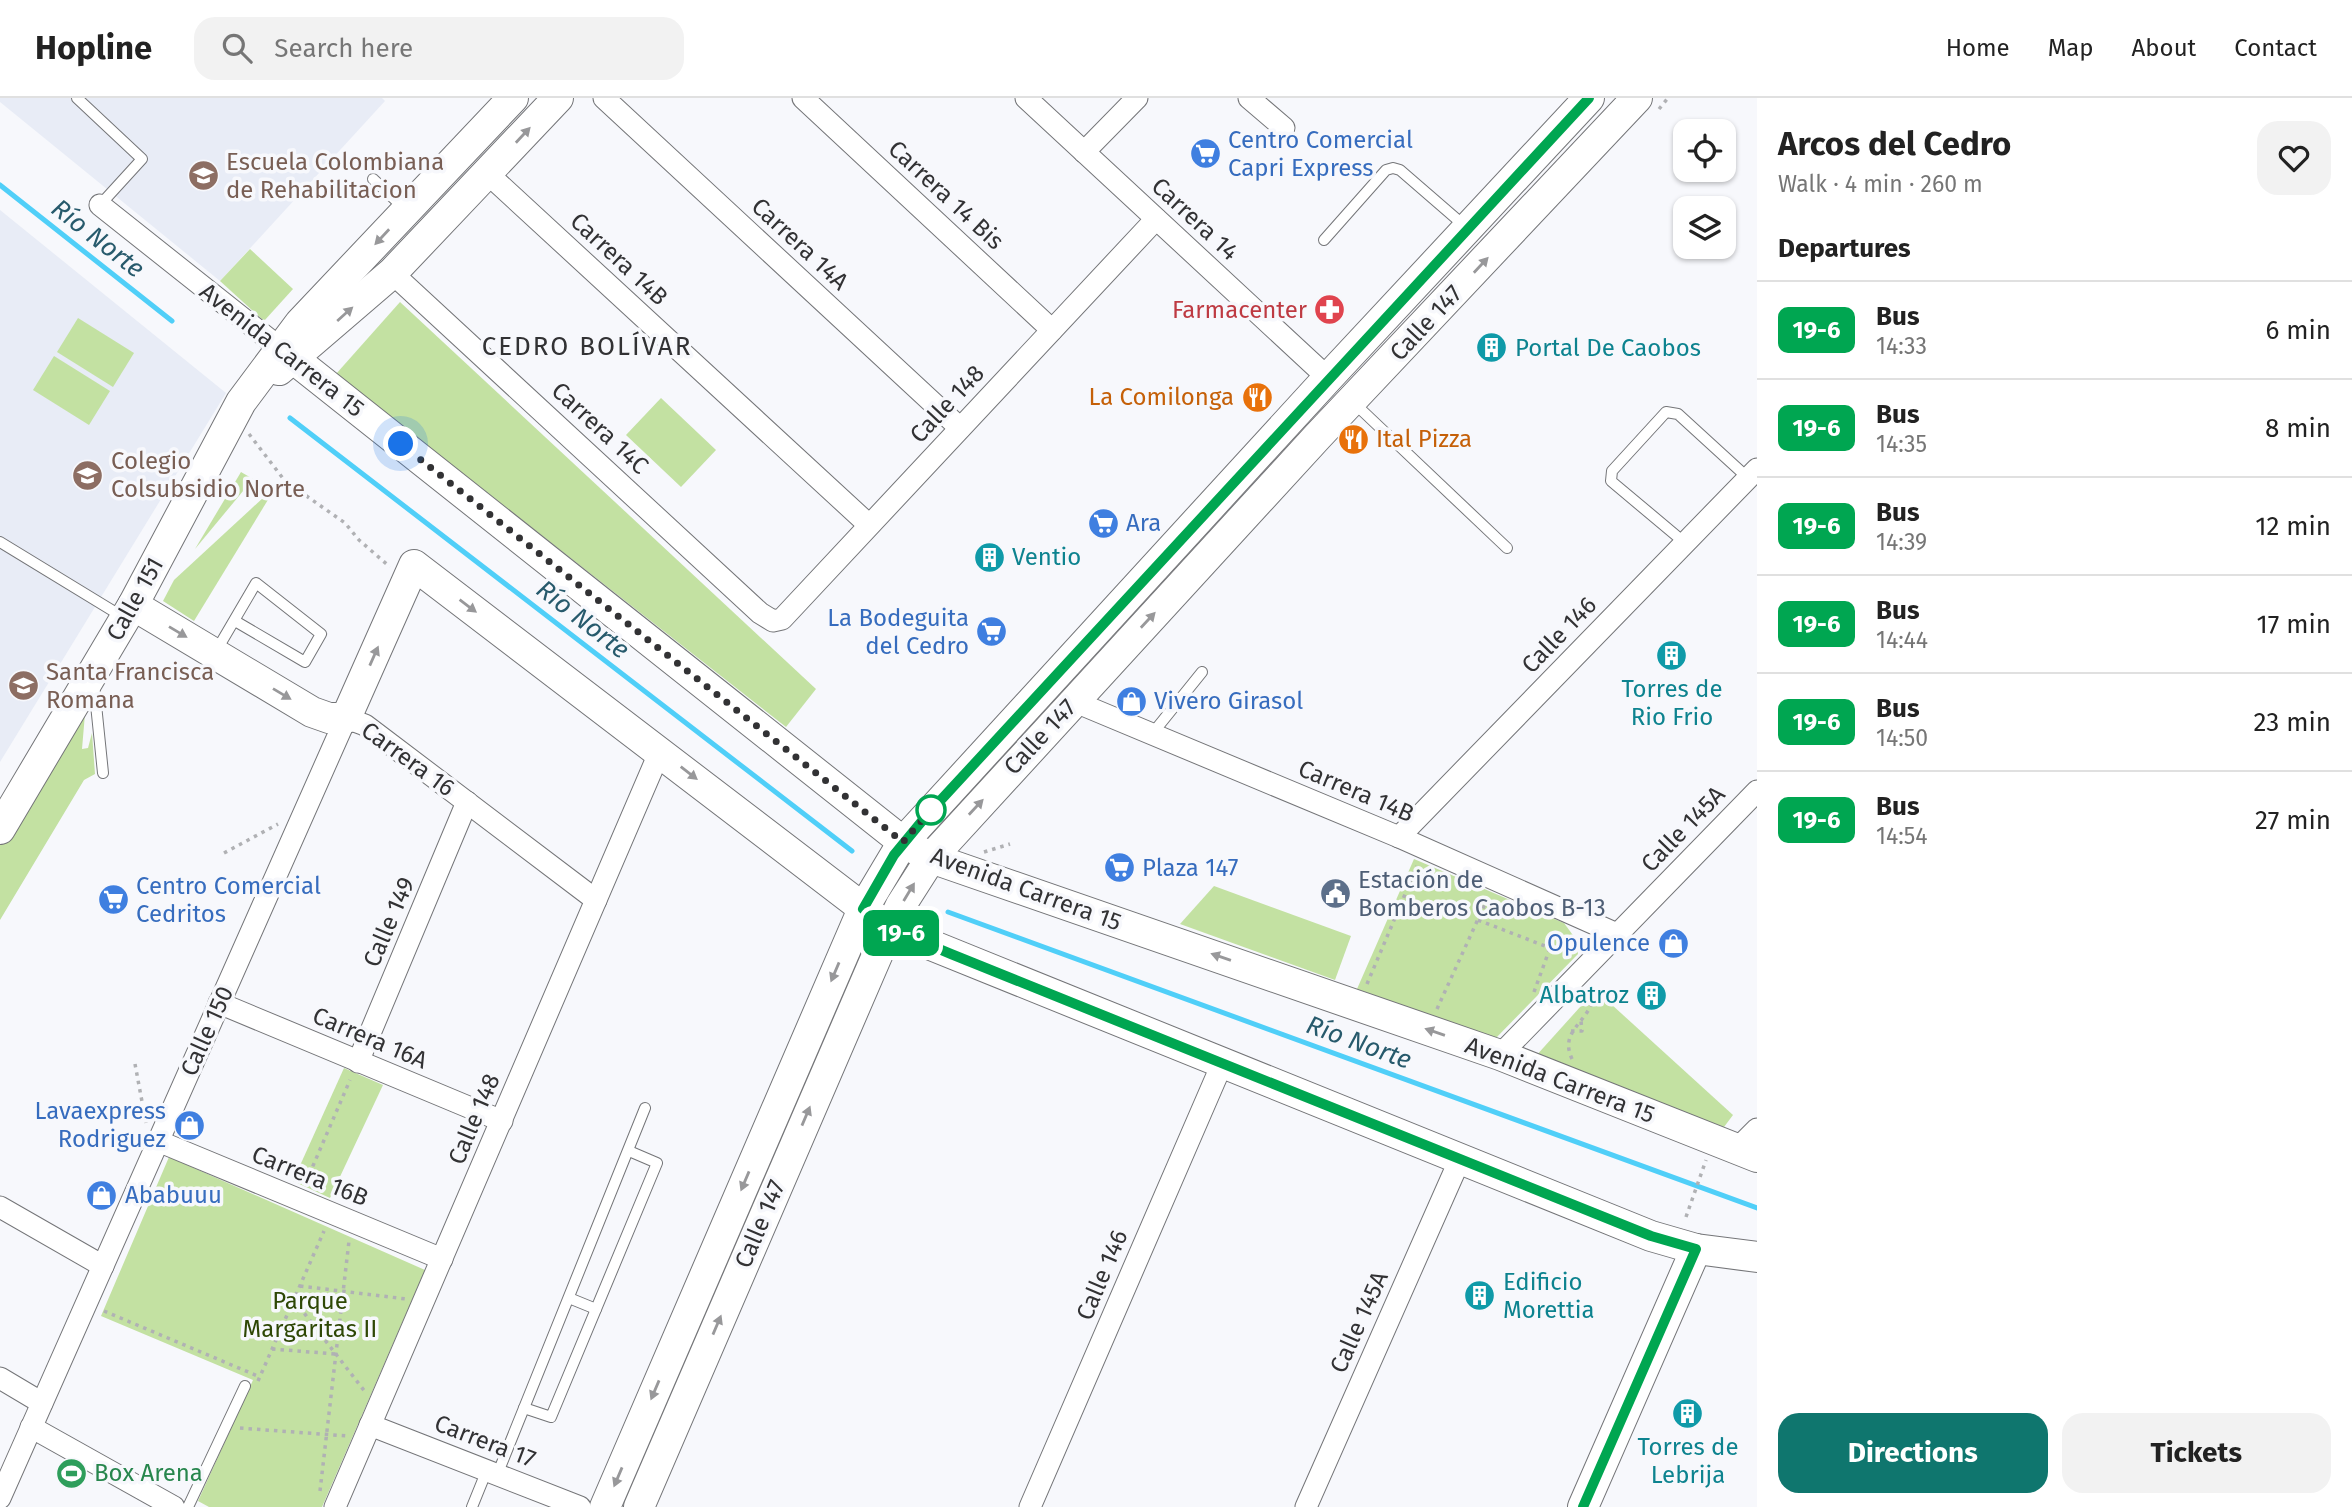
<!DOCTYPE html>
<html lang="en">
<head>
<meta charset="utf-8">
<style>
  :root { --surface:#fff; --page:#f2f2f2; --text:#222; --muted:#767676; --line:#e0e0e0; --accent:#0f766e }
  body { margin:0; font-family:"Fira Sans",sans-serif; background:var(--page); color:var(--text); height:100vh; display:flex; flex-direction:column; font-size:26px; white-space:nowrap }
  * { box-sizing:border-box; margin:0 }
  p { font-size:23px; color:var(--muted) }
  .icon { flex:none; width:38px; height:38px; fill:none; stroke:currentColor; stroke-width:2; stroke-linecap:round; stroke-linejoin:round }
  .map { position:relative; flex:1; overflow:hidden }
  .sheet { display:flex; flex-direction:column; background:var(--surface); width:595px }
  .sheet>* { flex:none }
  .badge { padding:0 14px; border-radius:10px; font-size:24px; line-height:46px }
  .buttons { position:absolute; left:1673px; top:21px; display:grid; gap:14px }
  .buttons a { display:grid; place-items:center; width:63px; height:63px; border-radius:14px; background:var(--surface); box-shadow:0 2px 5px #0004; font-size:35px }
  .you { position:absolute; width:35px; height:35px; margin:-18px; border:5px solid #fff; border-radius:50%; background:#1a73e8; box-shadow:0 0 0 10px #1a73e833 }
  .map>.badge { position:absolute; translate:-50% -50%; box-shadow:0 0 0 4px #fff }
  h2 { padding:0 21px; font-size:26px; line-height:63px }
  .round { display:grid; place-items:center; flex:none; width:74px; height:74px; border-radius:21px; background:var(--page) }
  .head { display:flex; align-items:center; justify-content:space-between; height:119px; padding:0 21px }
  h1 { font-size:33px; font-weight:700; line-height:52px }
  .button { display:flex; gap:14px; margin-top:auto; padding:14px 21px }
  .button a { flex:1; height:80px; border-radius:21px; background:var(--accent); color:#fff; font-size:28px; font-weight:700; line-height:80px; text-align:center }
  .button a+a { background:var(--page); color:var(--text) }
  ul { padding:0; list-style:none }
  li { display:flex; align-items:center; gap:21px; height:98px; padding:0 21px; border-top:2px solid var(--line) }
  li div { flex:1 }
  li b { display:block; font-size:26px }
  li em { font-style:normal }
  li .badge { min-width:77px; font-weight:700; text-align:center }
  header { display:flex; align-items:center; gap:42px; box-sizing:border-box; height:98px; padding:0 35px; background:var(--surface); border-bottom:2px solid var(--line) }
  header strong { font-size:33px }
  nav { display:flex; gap:38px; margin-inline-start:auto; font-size:24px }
  .search { width:490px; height:63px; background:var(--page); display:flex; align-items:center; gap:18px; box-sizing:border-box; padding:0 24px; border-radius:21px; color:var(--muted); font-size:26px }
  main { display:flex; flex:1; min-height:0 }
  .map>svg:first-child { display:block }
</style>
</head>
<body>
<header>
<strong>Hopline</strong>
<div class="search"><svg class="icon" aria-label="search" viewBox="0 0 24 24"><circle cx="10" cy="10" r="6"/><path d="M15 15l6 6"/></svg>Search here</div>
<nav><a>Home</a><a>Map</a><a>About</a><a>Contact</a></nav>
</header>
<main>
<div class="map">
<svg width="1757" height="1409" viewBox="0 0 1757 1409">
  <rect width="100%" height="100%" fill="#f7f8fc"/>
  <g fill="#e8ecf6">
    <polygon points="0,0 382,0 385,3 220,183 0,4"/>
    <polygon points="0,112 226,295 0,664"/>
  </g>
  <g fill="#c3e1a2">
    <polygon points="250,151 293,191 264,223 220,183"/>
    <polygon points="400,204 816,591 786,629 336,276"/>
    <polygon points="78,220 134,255 113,289 57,254"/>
    <polygon points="54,258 110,293 89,327 33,292"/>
    <polygon points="661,300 716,352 681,389 626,337"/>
    <polygon points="241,374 253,381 195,451"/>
    <polygon points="277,387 194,523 163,503 174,482"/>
    <polygon points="86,604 82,651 88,650 92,635 95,676 84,682 0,822 0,747"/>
    <polygon points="1414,761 1564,825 1575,840 1578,856 1495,941 1357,891"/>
    <polygon points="1214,788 1351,838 1335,882 1180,826"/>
    <polygon points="1600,896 1733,1017 1724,1029 1535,959 1590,898"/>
    <polygon points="344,970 383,987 330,1100 293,1083"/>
    <polygon points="169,1059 425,1172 322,1409 209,1409 198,1403 253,1282 101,1218"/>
  </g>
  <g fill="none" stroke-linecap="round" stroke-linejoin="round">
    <g stroke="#50cff8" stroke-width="5">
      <polyline points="0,87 172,223"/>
      <polyline points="290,320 852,753"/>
      <polyline points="948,814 1757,1110"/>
    </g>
    <defs>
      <g id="lane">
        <polyline points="77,0 142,61 100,107"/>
        <polyline points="373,81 404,110"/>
        <polyline points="1324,142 1386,72 1393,70 1400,72 1467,130"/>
        <polyline points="1353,304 1507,450"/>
        <polyline points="0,444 123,519"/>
        <polyline points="1685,445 1611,383 1612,373 1666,314 1678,316 1748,380"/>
        <polyline points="215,555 256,485 321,536 305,564 235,523"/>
        <polyline points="94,587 103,675"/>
        <polyline points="1152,636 1202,574"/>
        <polyline points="569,1200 596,1211"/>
        <polyline points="524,1310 551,1319 657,1065 629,1053"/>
        <polyline points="497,1377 645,1010"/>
        <polyline points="188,1409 245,1288"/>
        <polyline points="472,1409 487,1372"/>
      </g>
      <g id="street">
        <polyline points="604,0 960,330"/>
        <polyline points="803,0 1052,232"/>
        <polyline points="1026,0 1328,280"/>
        <polyline points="1249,0 1284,30"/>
        <polyline points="1084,54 1137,0"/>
        <polyline points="487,75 869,427"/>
        <polyline points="100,107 280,250"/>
        <polyline points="392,175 760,515 773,523 782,521 1156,121"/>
        <polyline points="1073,603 1399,739 1617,836"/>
        <polyline points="1399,739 1757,371"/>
        <polyline points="219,905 502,1023"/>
        <polyline points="1500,957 1757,693"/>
        <polyline points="358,964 467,704"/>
        <polyline points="158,1043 442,1161"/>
        <polyline points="1737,1051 1757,1031"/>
        <polyline points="0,1109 103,1168"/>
        <polyline points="0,1280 42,1305"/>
        <polyline points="370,1327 580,1409"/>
        <polyline points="31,1329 174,1409"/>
        <polyline points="0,1400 346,620 365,627 596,802"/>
        <polyline points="335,1409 660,653"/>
        <polyline points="1030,1409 1222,966"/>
        <polyline points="1306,1409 1460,1061"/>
      </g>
      <g id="secondary">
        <polyline points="280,250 903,744 931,760 1500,957 1757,1059"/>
        <polyline points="279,272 392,175 558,0"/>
        <polyline points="133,507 312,614 329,620 346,620 414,467 889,830 1651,1138 1696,1151 1757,1159"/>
        <polyline points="0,731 133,507 241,304 300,225 513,0"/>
        <polyline points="605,1409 863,811 903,744 1328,280 1589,0"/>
        <polyline points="639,1409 879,853 901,807 931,760 1318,338 1637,0"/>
        <polyline points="1583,1409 1696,1151"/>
      </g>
    </defs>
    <use href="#lane" stroke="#747578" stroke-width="12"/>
    <use href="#street" stroke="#747578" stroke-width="23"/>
    <use href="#secondary" stroke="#747578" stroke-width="32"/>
    <g stroke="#b0b1b4" stroke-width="3.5" stroke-dasharray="3.5 5" stroke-linecap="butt">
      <polyline points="1659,11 1668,0"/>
      <polyline points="249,336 285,383 345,425 359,442 390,469"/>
      <polyline points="984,754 1010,746"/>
      <polyline points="224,755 278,726"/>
      <polyline points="1478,822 1550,850 1579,848"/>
      <polyline points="1367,886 1417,768"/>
      <polyline points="1534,894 1550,850"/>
      <polyline points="1437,911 1489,797"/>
      <polyline points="1571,933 1582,933 1581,923"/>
      <path d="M 1572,961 C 1560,935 1583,927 1592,905 L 1586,892"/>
      <polyline points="135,966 146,1025"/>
      <polyline points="306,1084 350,982"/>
      <polyline points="1686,1119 1706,1062"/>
      <polyline points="300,1188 406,1201"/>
      <polyline points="294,1202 366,1295"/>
      <polyline points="104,1213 260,1279"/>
      <polyline points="272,1251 336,1256"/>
      <polyline points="258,1283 324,1133"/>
      <polyline points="240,1330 347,1338"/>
      <polyline points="320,1393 349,1143"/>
    </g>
    <use href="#lane" stroke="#fff" stroke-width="10"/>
    <use href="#street" stroke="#fff" stroke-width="21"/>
    <use href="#secondary" stroke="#fff" stroke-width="30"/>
  </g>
  <defs><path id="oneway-solid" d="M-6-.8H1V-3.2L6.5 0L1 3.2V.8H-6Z" transform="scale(1.75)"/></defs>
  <g fill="#98989a">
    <use href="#oneway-solid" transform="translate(523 37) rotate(-47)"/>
    <use href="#oneway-solid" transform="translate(382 139) rotate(133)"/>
    <use href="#oneway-solid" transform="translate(1481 167) rotate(-47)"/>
    <use href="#oneway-solid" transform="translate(345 216) rotate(-42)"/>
    <use href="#oneway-solid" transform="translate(468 508) rotate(37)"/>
    <use href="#oneway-solid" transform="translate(1148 522) rotate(-47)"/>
    <use href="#oneway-solid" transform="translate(178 534) rotate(31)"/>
    <use href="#oneway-solid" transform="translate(374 558) rotate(-66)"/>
    <use href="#oneway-solid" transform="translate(282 596) rotate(31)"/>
    <use href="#oneway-solid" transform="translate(689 675) rotate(38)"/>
    <use href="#oneway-solid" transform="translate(976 709) rotate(-47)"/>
    <use href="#oneway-solid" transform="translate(909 794) rotate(-59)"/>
    <use href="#oneway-solid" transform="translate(1221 859) rotate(-161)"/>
    <use href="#oneway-solid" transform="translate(835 874) rotate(113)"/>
    <use href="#oneway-solid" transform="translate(1435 934) rotate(-161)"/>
    <use href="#oneway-solid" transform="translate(806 1018) rotate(-67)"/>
    <use href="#oneway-solid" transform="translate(745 1083) rotate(113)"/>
    <use href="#oneway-solid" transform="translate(717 1227) rotate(-67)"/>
    <use href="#oneway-solid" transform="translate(655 1292) rotate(113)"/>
    <use href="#oneway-solid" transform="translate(618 1379) rotate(113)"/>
  </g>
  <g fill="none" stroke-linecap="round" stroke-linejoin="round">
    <defs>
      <polyline id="line" points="1583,1409 1696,1151 1651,1138 951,856 889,830 863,811 894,757 927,717 1589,0"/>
    </defs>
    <use href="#line" stroke="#fff" stroke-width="16"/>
    <use href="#line" stroke="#00a651" stroke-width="10"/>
    <polyline stroke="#323234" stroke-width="7" stroke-dasharray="0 12.6" points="401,346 903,744 931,712"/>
  </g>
  <defs>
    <symbol id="supermarket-disc" viewBox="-11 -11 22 22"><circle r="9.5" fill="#3f7fe0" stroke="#f7f8fc"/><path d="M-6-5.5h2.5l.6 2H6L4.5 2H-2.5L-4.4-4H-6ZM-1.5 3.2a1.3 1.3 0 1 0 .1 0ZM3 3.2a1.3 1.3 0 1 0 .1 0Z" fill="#fff"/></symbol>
    <symbol id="university-disc" viewBox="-11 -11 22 22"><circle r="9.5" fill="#8d6e63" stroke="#f7f8fc"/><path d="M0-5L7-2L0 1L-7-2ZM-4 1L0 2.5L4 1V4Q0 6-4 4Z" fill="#fff"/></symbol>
    <symbol id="pharmacy-disc" viewBox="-11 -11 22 22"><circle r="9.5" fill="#e0444e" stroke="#f7f8fc"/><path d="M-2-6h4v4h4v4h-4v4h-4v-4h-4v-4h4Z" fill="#fff"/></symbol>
    <symbol id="building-disc" viewBox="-11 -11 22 22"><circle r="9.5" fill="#0f9aa8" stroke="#f7f8fc"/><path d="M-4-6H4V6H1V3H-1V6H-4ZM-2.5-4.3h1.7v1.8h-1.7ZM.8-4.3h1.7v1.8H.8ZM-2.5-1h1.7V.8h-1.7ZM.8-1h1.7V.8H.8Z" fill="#fff"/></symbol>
    <symbol id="restaurant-disc" viewBox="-11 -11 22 22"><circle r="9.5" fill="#e8710a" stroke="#f7f8fc"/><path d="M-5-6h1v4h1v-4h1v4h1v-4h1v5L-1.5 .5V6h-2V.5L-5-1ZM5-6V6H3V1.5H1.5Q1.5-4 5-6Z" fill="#fff"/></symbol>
    <symbol id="school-disc" viewBox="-11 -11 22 22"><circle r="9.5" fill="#8d6e63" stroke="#f7f8fc"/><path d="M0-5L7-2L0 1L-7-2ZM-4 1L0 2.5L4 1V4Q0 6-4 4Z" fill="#fff"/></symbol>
    <symbol id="shop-disc" viewBox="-11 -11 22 22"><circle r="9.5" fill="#3f7fe0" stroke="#f7f8fc"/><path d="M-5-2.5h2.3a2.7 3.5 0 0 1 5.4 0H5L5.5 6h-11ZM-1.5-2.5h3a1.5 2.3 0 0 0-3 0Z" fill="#fff"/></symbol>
    <symbol id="civic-disc" viewBox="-11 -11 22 22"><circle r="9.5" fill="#5c6f8a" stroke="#f7f8fc"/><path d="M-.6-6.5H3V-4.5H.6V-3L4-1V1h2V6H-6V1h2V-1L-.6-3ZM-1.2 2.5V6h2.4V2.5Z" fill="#fff"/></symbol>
    <symbol id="stadium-disc" viewBox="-11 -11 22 22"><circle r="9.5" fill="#2e9e5b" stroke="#f7f8fc"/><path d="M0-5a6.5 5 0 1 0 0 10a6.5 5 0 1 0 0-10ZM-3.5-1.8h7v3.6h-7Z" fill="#fff"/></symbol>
  </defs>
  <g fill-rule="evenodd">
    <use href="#supermarket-disc" x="1188" y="38" width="35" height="35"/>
    <use href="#university-disc" x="186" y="60" width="35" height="35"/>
    <use href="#pharmacy-disc" x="1312" y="194" width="35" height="35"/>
    <use href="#building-disc" x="1474" y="232" width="35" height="35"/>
    <use href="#restaurant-disc" x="1240" y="282" width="35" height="35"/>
    <use href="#restaurant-disc" x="1336" y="324" width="35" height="35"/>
    <use href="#school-disc" x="70" y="360" width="35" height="35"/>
    <use href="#supermarket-disc" x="1086" y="408" width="35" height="35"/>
    <use href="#building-disc" x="972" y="442" width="35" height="35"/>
    <use href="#supermarket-disc" x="974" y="516" width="35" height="35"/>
    <use href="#building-disc" x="1654" y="540" width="35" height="35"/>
    <use href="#school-disc" x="6" y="570" width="35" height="35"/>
    <use href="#shop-disc" x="1114" y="586" width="35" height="35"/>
    <use href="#supermarket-disc" x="1102" y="752" width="35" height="35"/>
    <use href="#civic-disc" x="1318" y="778" width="35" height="35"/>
    <use href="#supermarket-disc" x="96" y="784" width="35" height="35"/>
    <use href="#shop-disc" x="1656" y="828" width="35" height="35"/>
    <use href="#building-disc" x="1634" y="880" width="35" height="35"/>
    <use href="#shop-disc" x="172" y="1010" width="35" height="35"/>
    <use href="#shop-disc" x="84" y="1080" width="35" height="35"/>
    <use href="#building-disc" x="1462" y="1180" width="35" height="35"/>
    <use href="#building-disc" x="1670" y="1298" width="35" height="35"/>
    <use href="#stadium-disc" x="54" y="1358" width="35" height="35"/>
  </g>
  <circle fill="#fff" stroke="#00a651" stroke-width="3.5" cx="931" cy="712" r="14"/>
  <g text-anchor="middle" stroke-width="7" stroke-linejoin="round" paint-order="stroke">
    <g font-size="24" fill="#366cbe" stroke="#f7f8fc" text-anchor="start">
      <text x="1228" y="50">Centro Comercial<tspan x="1228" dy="28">Capri Express</tspan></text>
      <text x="1126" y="433">Ara</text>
      <text x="969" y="528" text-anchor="end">La Bodeguita<tspan x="969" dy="28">del Cedro</tspan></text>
      <text x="1154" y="611">Vivero Girasol</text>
      <text x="1142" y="778">Plaza 147</text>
      <text x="136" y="796">Centro Comercial<tspan x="136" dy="28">Cedritos</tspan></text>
      <text x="1650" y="853" text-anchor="end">Opulence</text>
      <text x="166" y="1021" text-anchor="end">Lavaexpress<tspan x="166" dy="28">Rodriguez</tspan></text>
      <text x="125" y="1105">Ababuuu</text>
    </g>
    <g font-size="24" fill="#785e54" stroke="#f7f8fc" text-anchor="start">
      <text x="226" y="72">Escuela Colombiana<tspan x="226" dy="28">de Rehabilitacion</tspan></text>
      <text x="111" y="371">Colegio<tspan x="111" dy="28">Colsubsidio Norte</tspan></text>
      <text x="46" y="582">Santa Francisca<tspan x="46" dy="28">Romana</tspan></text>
    </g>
    <g font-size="24" fill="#323234" stroke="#f7f8fc">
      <text transform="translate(946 97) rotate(43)" y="8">Carrera 14 Bis</text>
      <text transform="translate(1195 121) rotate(43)" y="8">Carrera 14</text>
      <text transform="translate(800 146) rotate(43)" y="8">Carrera 14A</text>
      <text transform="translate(619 161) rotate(43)" y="8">Carrera 14B</text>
      <text transform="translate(1426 225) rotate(-47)" y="8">Calle 147</text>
      <text transform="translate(282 252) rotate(38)" y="8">Avenida Carrera 15</text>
      <text transform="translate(947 306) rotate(-47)" y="8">Calle 148</text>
      <text transform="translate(600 330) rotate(43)" y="8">Carrera 14C</text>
      <text transform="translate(135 501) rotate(-61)" y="8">Calle 151</text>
      <text transform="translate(1559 537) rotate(-46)" y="8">Calle 146</text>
      <text transform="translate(1040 639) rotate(-47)" y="8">Calle 147</text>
      <text transform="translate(408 661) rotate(36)" y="8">Carrera 16</text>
      <text transform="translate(1356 693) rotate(23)" y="8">Carrera 14B</text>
      <text transform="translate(1683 731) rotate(-46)" y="8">Calle 145A</text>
      <text transform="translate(1026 791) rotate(20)" y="8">Avenida Carrera 15</text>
      <text transform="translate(389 824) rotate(-67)" y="8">Calle 149</text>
      <text transform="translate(207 933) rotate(-66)" y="8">Calle 150</text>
      <text transform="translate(370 940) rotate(23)" y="8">Carrera 16A</text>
      <text transform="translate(1560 982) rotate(21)" y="8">Avenida Carrera 15</text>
      <text transform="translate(474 1021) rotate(-67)" y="8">Calle 148</text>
      <text transform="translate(310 1078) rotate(22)" y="8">Carrera 16B</text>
      <text transform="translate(760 1126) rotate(-67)" y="8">Calle 147</text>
      <text transform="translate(1102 1177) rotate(-67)" y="8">Calle 146</text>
      <text transform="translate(1359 1224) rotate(-66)" y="8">Calle 145A</text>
      <text transform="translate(485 1343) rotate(21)" y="8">Carrera 17</text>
    </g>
    <g font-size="24" fill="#be3a42" stroke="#f7f8fc" text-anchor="end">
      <text x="1307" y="220">Farmacenter</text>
    </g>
    <g font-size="24" fill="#0d838f" stroke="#f7f8fc" text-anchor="start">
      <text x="1515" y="258">Portal De Caobos</text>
      <text x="1012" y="467">Ventio</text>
      <text x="1672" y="599" text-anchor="middle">Torres de<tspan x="1672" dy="28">Rio Frio</tspan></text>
      <text x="1629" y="905" text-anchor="end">Albatroz</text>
      <text x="1503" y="1192">Edificio<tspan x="1503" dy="28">Morettia</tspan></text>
      <text x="1688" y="1357" text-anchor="middle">Torres de<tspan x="1688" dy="28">Lebrija</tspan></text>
    </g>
    <g font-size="24" fill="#c56008" stroke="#f7f8fc" text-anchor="end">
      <text x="1234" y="307">La Comilonga</text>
      <text x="1376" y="349" text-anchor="start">Ital Pizza</text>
    </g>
    <g font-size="24" fill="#4e5e75" stroke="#f7f8fc" text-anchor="start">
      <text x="1358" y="790">Estación de<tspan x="1358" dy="28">Bomberos Caobos B-13</tspan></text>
    </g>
    <g font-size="24" fill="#2e4705" stroke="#f7f8fc">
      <text x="310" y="1211">Parque<tspan x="310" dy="28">Margaritas II</tspan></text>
    </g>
    <g font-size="24" fill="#27864d" stroke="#f7f8fc" text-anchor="start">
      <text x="94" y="1383">Box Arena</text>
    </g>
    <g font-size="26" font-style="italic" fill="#275a6c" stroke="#f7f8fc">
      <text transform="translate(98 140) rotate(38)" y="9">Río Norte</text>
      <text transform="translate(583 521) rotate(38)" y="9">Río Norte</text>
      <text transform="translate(1359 944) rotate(20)" y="9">Río Norte</text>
    </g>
    <g font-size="26" letter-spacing="2" fill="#323234" stroke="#f7f8fc">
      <text x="587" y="257">CEDRO BOLÍVAR</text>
    </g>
  </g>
</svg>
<div class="buttons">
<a><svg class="icon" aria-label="locate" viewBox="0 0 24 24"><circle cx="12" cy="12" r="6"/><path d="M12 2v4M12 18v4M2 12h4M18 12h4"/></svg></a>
<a><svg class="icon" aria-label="layers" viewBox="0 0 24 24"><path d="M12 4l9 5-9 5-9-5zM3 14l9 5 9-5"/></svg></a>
</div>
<div class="you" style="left:401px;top:346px"></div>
<b class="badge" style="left:901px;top:835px;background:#00a651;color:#fff">19-6</b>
</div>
<section class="sheet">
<div class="head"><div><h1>Arcos del Cedro</h1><p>Walk · 4 min · 260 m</p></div><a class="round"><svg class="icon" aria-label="heart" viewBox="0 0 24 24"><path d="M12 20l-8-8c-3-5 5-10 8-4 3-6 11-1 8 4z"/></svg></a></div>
<h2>Departures</h2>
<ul>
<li><span class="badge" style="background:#00a651;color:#fff">19-6</span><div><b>Bus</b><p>14:33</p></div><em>6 min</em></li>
<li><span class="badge" style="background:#00a651;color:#fff">19-6</span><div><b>Bus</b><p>14:35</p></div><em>8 min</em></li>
<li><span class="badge" style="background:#00a651;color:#fff">19-6</span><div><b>Bus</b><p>14:39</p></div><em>12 min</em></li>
<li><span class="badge" style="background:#00a651;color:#fff">19-6</span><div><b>Bus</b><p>14:44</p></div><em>17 min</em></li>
<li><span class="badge" style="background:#00a651;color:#fff">19-6</span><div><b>Bus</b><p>14:50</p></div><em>23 min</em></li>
<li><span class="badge" style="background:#00a651;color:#fff">19-6</span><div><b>Bus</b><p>14:54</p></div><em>27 min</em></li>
</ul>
<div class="button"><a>Directions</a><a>Tickets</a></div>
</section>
</main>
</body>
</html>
